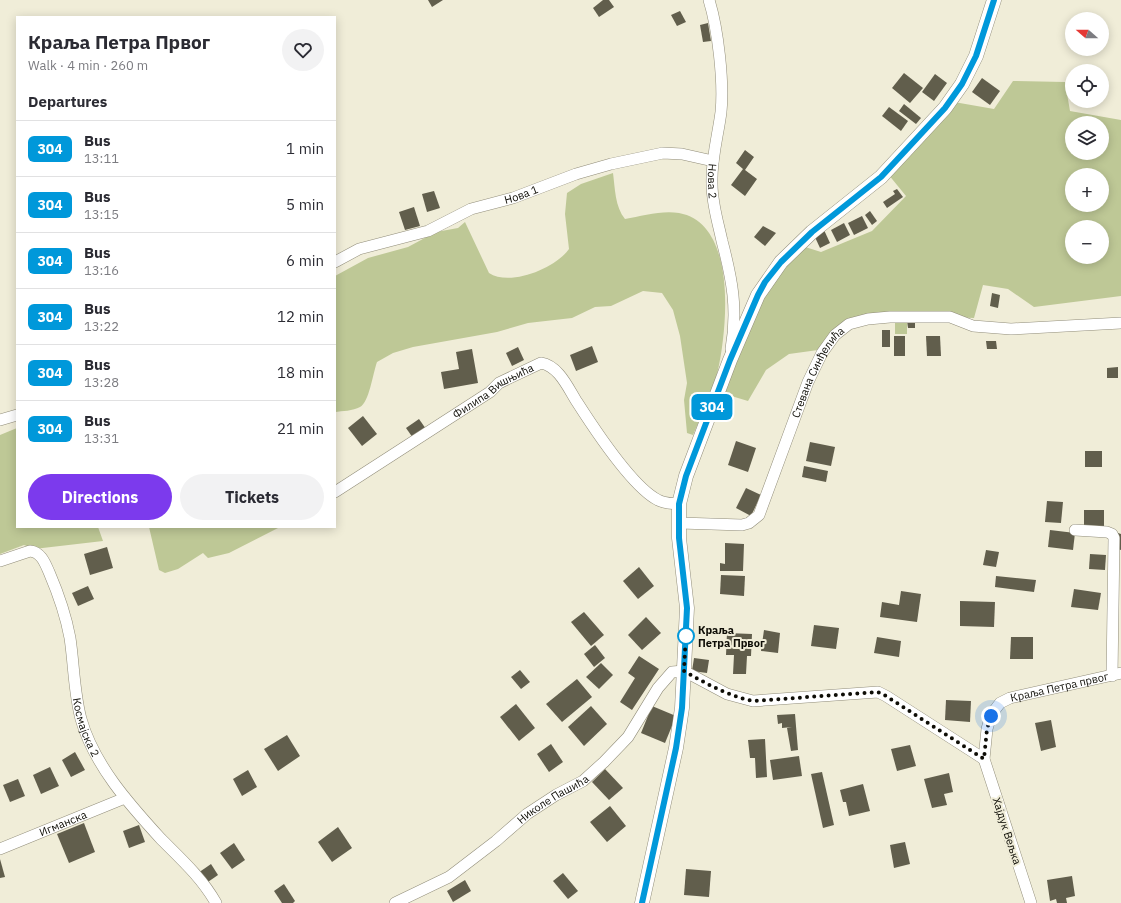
<!DOCTYPE html>
<html lang="en">
<head>
<meta charset="utf-8">
<style>
  :root { --surface:#fff; --page:#f2f2f3; --text:#2b2b33; --muted:#7c7c81; --line:#e1e1e2; --accent:#7c3aed }
  body { margin:0; font-family:"IBM Plex Sans",sans-serif; background:var(--page); color:var(--text); height:100vh; display:flex; flex-direction:column; font-size:15px; white-space:nowrap }
  * { box-sizing:border-box; margin:0 }
  p { font-size:13px; color:var(--muted) }
  .icon { flex:none; width:22px; height:22px; fill:none; stroke:currentColor; stroke-width:2; stroke-linecap:round; stroke-linejoin:round }
  .map { position:relative; flex:1; overflow:hidden }
  .drawer { position:absolute; left:16px; top:16px; width:320px; height:512px; display:flex; flex-direction:column; background:var(--surface); border-radius:0px; box-shadow:0 2px 10px #0003 }
  .drawer>* { flex:none }
  .badge { padding:0 8px; border-radius:6px; font-size:14px; line-height:26px }
  .needle { width:26px; rotate:290deg }
  .buttons { position:absolute; left:1065px; top:12px; display:grid; gap:8px }
  .buttons a { display:grid; place-items:center; width:44px; height:44px; border-radius:50%; background:var(--surface); box-shadow:0 2px 10px #0003; font-size:20px }
  .you { position:absolute; width:20px; height:20px; margin:-10px; border:3px solid #fff; border-radius:50%; background:#1a73e8; box-shadow:0 0 0 6px #1a73e833 }
  .map>.badge { position:absolute; translate:-50% -50%; box-shadow:0 0 0 2px #fff }
  h2 { padding:0 12px; font-size:15px; line-height:36px }
  .round { display:grid; place-items:center; flex:none; width:42px; height:42px; border-radius:21px; background:var(--page) }
  .summary { display:flex; align-items:center; justify-content:space-between; height:68px; padding:0 12px }
  h1 { font-size:19px; font-weight:700; line-height:30px }
  .button { display:flex; gap:8px; margin-top:auto; padding:8px 12px }
  .button a { flex:1; height:46px; border-radius:24px; background:var(--accent); color:#fff; font-size:16px; font-weight:700; line-height:46px; text-align:center }
  .button a+a { background:var(--page); color:var(--text) }
  ul { padding:0; list-style:none }
  li { display:flex; align-items:center; gap:12px; height:56px; padding:0 12px; border-top:1px solid var(--line) }
  li div { flex:1 }
  li b { display:block; font-size:15px }
  li em { font-style:normal }
  li .badge { min-width:44px; font-weight:700; text-align:center }
  .map>svg:first-child { display:block }
</style>
</head>
<body>
<div class="map">
<svg width="1121" height="903" viewBox="0 0 1121 903">
  <rect width="100%" height="100%" fill="#f0edd8"/>
  <g fill="#bec896" fill-rule="evenodd">
    <path d="M 1013,81 L 1065,82 L 1070,111 L 1121,120 L 1121,296 L 1034,307 L 1008,289 L 983,285 L 974,318 L 865,314 L 818,350 L 789,354 L 766,370 L 748,401 L 718,392 L 755,303 L 802,246 L 821,252 L 872,231 L 906,196 L 888,174 L 954,102 L 994,109 ZM 1072,123 L 1102,123 L 1102,153 L 1072,153 ZM 1072,175 L 1102,175 L 1102,205 L 1072,205 ZM 1072,227 L 1102,227 L 1102,257 L 1072,257 Z"/>
    <path d="M 613,173 C 615,188 615,207 625,219 C 642,216 662,210 679,213 C 738,224 727,329 718,370 C 713,392 702,414 693,435 L 687,433 L 684,400 L 687,383 L 680,336 L 673,310 L 662,293 L 643,291 L 611,306 L 595,307 L 572,318 L 528,323 L 497,332 L 413,347 L 393,353 L 377,362 C 373,373 369,403 360,407 C 353,411 342,411 335,412 L 335,276 L 368,258 L 408,247 L 436,232 L 458,228 L 465,222 L 489,273 C 510,287 556,268 569,249 L 565,214 L 567,193 L 581,184 Z"/>
    <rect x="895" y="320" width="12" height="14"/>
    <polygon points="17,428 17,527 98,527 103,541 34,549 24,545 0,554 0,435"/>
    <polygon points="149,527 280,527 229,553 208,558 203,553 178,569 165,573 159,570"/>
  </g>
  <g fill="#615e4c">
    <polygon points="428,0 443,0 432,7"/>
    <polygon points="603,0 609,0 614,7 599,17 593,8"/>
    <polygon points="680,11 686,22 677,26 671,15"/>
    <polygon points="708,23 711,41 703,42 700,25"/>
    <polygon points="904,73 923,88 910,103 892,88"/>
    <polygon points="935,74 947,83 934,101 922,92"/>
    <polygon points="982,78 1000,91 990,105 972,92"/>
    <polygon points="904,104 921,118 916,124 899,111"/>
    <polygon points="889,107 908,121 901,131 882,116"/>
    <polygon points="745,150 754,157 745,170 757,179 745,196 731,185 743,169 736,163"/>
    <polygon points="897,189 903,197 887,208 883,202 895,194 893,191"/>
    <polygon points="434,191 440,208 427,212 422,194"/>
    <polygon points="414,207 420,226 405,230 399,212"/>
    <polygon points="870,211 877,221 872,225 865,215"/>
    <polygon points="862,216 868,228 854,235 848,223"/>
    <polygon points="844,223 850,235 837,242 831,230"/>
    <polygon points="763,226 776,233 765,246 754,237"/>
    <polygon points="824,230 830,243 820,248 814,235"/>
    <polygon points="992,293 1000,295 998,308 990,306"/>
    <polygon points="907,321 915,321 915,328 908,328"/>
    <rect x="882" y="330" width="8" height="17"/>
    <rect x="894" y="336" width="11" height="20"/>
    <polygon points="926,336 940,336 941,356 927,356"/>
    <polygon points="986,341 996,341 997,349 987,349"/>
    <polygon points="592,346 598,362 576,371 570,355"/>
    <polygon points="518,347 524,360 512,366 506,353"/>
    <polygon points="472,349 478,383 444,389 441,372 459,369 456,352"/>
    <polygon points="1118,367 1118,378 1107,378 1107,368"/>
    <polygon points="363,416 377,434 362,446 348,428"/>
    <polygon points="419,419 426,429 413,438 406,428"/>
    <polygon points="736,441 756,448 748,472 728,465"/>
    <polygon points="810,442 835,447 831,466 806,461"/>
    <rect x="1085" y="451" width="17" height="16"/>
    <polygon points="804,466 828,471 826,482 802,477"/>
    <polygon points="746,488 761,495 751,516 736,508"/>
    <polygon points="1047,501 1063,502 1061,523 1045,522"/>
    <polygon points="1084,510 1104,510 1104,527 1084,526"/>
    <polygon points="1050,530 1075,533 1073,550 1048,547"/>
    <polygon points="1118,533 1121,534 1121,550 1117,549"/>
    <polygon points="725,543 744,544 743,571 720,571 720,563 725,564"/>
    <polygon points="107,547 113,568 90,575 84,554"/>
    <polygon points="986,550 999,552 996,567 983,565"/>
    <polygon points="1090,554 1106,555 1105,570 1089,569"/>
    <polygon points="639,567 654,586 638,599 623,581"/>
    <polygon points="721,575 745,576 744,596 720,594"/>
    <polygon points="996,576 1036,580 1034,592 995,587"/>
    <polygon points="88,586 94,599 78,606 72,593"/>
    <polygon points="1074,589 1101,593 1098,610 1071,607"/>
    <polygon points="901,591 921,594 917,622 880,617 882,602 899,605"/>
    <polygon points="960,601 995,602 994,627 960,626"/>
    <polygon points="584,612 604,635 591,646 571,622"/>
    <polygon points="646,617 661,633 642,650 628,635"/>
    <polygon points="814,625 839,628 836,649 811,646"/>
    <polygon points="764,630 780,633 778,653 761,651"/>
    <polygon points="727,633 752,634 751,656 747,656 746,674 733,674 734,655 726,655"/>
    <polygon points="877,637 901,641 899,657 874,653"/>
    <polygon points="1011,637 1033,637 1033,659 1010,659"/>
    <polygon points="595,645 605,658 594,667 584,654"/>
    <polygon points="639,656 659,669 632,710 620,702 635,678 628,673"/>
    <polygon points="694,658 709,660 707,673 692,671"/>
    <polygon points="601,663 613,675 599,689 586,677"/>
    <polygon points="520,670 530,682 521,689 511,677"/>
    <polygon points="577,679 592,697 562,722 546,704"/>
    <polygon points="946,700 971,701 970,722 945,720"/>
    <polygon points="516,704 535,728 519,741 500,717"/>
    <polygon points="591,706 607,724 584,746 568,727"/>
    <polygon points="652,706 676,716 665,743 641,733"/>
    <polygon points="795,714 798,750 791,751 787,728 792,727 782,728 782,723 778,724 777,715"/>
    <polygon points="1051,720 1056,747 1041,751 1035,723"/>
    <polygon points="287,735 300,756 278,771 264,749"/>
    <polygon points="765,739 767,777 756,778 755,758 750,758 748,740"/>
    <polygon points="551,744 563,762 549,772 537,754"/>
    <polygon points="910,745 916,766 897,771 891,749"/>
    <polygon points="75,752 85,770 71,777 62,760"/>
    <polygon points="799,756 802,776 773,780 770,760"/>
    <polygon points="50,767 59,786 41,794 33,775"/>
    <polygon points="605,769 623,788 609,800 592,782"/>
    <polygon points="248,770 257,787 242,796 233,779"/>
    <polygon points="822,772 834,825 823,828 811,774"/>
    <polygon points="949,773 953,792 944,794 947,805 932,808 924,779"/>
    <polygon points="18,779 25,796 10,802 3,785"/>
    <polygon points="863,784 870,811 849,816 846,802 843,802 840,790"/>
    <polygon points="610,806 626,826 607,842 590,822"/>
    <polygon points="84,823 95,852 69,863 57,834"/>
    <polygon points="139,825 145,842 129,848 123,831"/>
    <polygon points="338,827 352,848 332,862 318,842"/>
    <polygon points="905,842 910,864 894,868 890,845"/>
    <polygon points="234,843 245,860 232,869 220,853"/>
    <polygon points="0,859 5,877 0,878"/>
    <polygon points="211,864 218,875 205,884 198,873"/>
    <polygon points="686,869 711,871 709,897 684,895"/>
    <polygon points="563,873 578,891 568,899 553,881"/>
    <polygon points="1072,876 1075,896 1066,898 1067,903 1057,903 1056,899 1050,901 1047,880"/>
    <polygon points="465,880 471,891 453,902 447,891"/>
    <polygon points="284,884 295,901 293,903 282,903 274,891"/>
  </g>
  <g fill="none" stroke-linecap="round" stroke-linejoin="round">
    <defs>
      <g id="minor">
        <path id="s1" d="M 709,0 C 718,29 724,82 721,112 C 718,136 711,159 712,184 C 712,204 718,222 722,241 C 732,279 738,309 731,349"/>
        <path id="s2" d="M 335,262 L 359,249 L 428,231 L 471,209 L 513,198 L 576,174 L 611,164 L 663,153 L 682,154 L 713,161"/>
        <polyline points="0,420 17,415"/>
        <path id="s3" d="M 335,492 L 490,392 L 499,383 L 541,363 C 559,366 568,388 577,402 C 593,427 632,487 658,500 C 665,504 672,503 679,504"/>
        <path id="s4" d="M 680,523 L 742,525 L 749,523 L 759,515 L 808,382 L 822,353 L 835,335 L 849,324 L 868,319 L 890,317 L 950,317 L 973,326 L 1011,329 L 1121,323"/>
        <polyline points="1075,530 1107,532 1112,534 1114,538 1112,676"/>
        <path id="s5" d="M 0,561 L 30,551 C 41,552 45,563 49,572 C 58,593 66,616 70,638 C 74,665 74,693 81,719 C 94,765 129,804 161,839 C 181,859 202,878 216,903"/>
        <path id="s6" d="M 0,849 L 125,798"/>
        <path id="s7" d="M 395,903 L 449,877 L 496,841 L 527,814 L 556,795 L 583,781 L 604,762 L 628,737 L 658,688 L 672,672 L 684,671 L 727,694 L 753,701 L 878,692 L 886,696 L 984,759"/>
        <path id="s8" d="M 1031,903 L 984,759 L 987,729 L 991,715 L 1000,703 L 1010,698 L 1121,673"/>
      </g>
      <polyline id="tertiary" points="642,903 676,748 682,708 687,608 679,538 679,504 686,476 730,360 758,295 781,262 812,232 881,177 945,108 962,84 976,56 994,0"/>
    </defs>
    <use href="#minor" stroke="#918d7a" stroke-width="12"/>
    <use href="#tertiary" stroke="#918d7a" stroke-width="15"/>
    <use href="#minor" stroke="#fff" stroke-width="11"/>
    <use href="#tertiary" stroke="#fff" stroke-width="14"/>
  </g>
  <g fill="none" stroke-linecap="round" stroke-linejoin="round">
    <defs>
      <polyline id="line" points="642,903 676,748 682,708 687,608 679,538 679,504 686,476 730,360 758,295 765,282 781,262 812,232 881,177 945,108 962,84 976,56 994,0"/>
    </defs>
    <use href="#line" stroke="#fff" stroke-width="9"/>
    <use href="#line" stroke="#0098da" stroke-width="6"/>
    <path stroke="#0e0d06" stroke-width="4" stroke-dasharray="0 7.2" d="M 686,636 L 686,632 L 684,671 C 707,684 728,696 753,701 L 878,692 L 886,696 L 984,759 L 987,729 L 991,716"/>
  </g>
  <circle fill="#fff" stroke="#0098da" stroke-width="2" cx="686" cy="636" r="8"/>
  <g text-anchor="middle" stroke-width="4" stroke-linejoin="round" paint-order="stroke">
    <g font-size="11" fill="#0e0d06" stroke="#f0edd8">
      <text dy="4" stroke="none"><textPath href="#s1" startOffset="183">Нова 2</textPath></text>
      <text dy="4" stroke="none"><textPath href="#s2" startOffset="199">Нова 1</textPath></text>
      <text dy="4" stroke="none"><textPath href="#s4" startOffset="237">Стевана Синђелића</textPath></text>
      <text dy="4" stroke="none"><textPath href="#s3" startOffset="188">Филипа Вишњића</textPath></text>
      <text dy="4" stroke="none"><textPath href="#s8" startOffset="273">Краља Петра првог</textPath></text>
      <text dy="4" stroke="none"><textPath href="#s5" startOffset="222">Космајска 2</textPath></text>
      <text dy="4" stroke="none"><textPath href="#s7" startOffset="190">Николе Пашића</textPath></text>
      <text dy="4" stroke="none"><textPath href="#s6" startOffset="68">Игманска</textPath></text>
      <text transform="translate(1007 831) rotate(72)" y="4">Хајдук Вељка</text>
    </g>
    <g font-size="11" font-weight="bold" fill="#0e0d06" stroke="#f0edd8" text-anchor="start">
      <text x="698" y="634">Краља<tspan x="698" dy="13">Петра Првог</tspan></text>
    </g>
  </g>
</svg>
<div class="buttons">
<a><svg class="needle" viewBox="-14 -14 28 28"><path d="M0-13l5 13h-10z" fill="#e53935"/><path d="M0 13l5-13h-10z" fill="#7c7c81"/></svg></a>
<a><svg class="icon" aria-label="locate" viewBox="0 0 24 24"><circle cx="12" cy="12" r="6"/><path d="M12 2v4M12 18v4M2 12h4M18 12h4"/></svg></a>
<a><svg class="icon" aria-label="layers" viewBox="0 0 24 24"><path d="M12 4l9 5-9 5-9-5zM3 14l9 5 9-5"/></svg></a>
<a>+</a>
<a>−</a>
</div>
<div class="you" style="left:991px;top:716px"></div>
<b class="badge" style="left:712px;top:407px;background:#0098da;color:#fff">304</b>
<section class="drawer">
<div class="summary"><div><h1>Краља Петра Првог</h1><p>Walk · 4 min · 260 m</p></div><a class="round"><svg class="icon" aria-label="heart" viewBox="0 0 24 24"><path d="M12 20l-8-8c-3-5 5-10 8-4 3-6 11-1 8 4z"/></svg></a></div>
<h2>Departures</h2>
<ul>
<li><span class="badge" style="background:#0098da;color:#fff">304</span><div><b>Bus</b><p>13:11</p></div><em>1 min</em></li>
<li><span class="badge" style="background:#0098da;color:#fff">304</span><div><b>Bus</b><p>13:15</p></div><em>5 min</em></li>
<li><span class="badge" style="background:#0098da;color:#fff">304</span><div><b>Bus</b><p>13:16</p></div><em>6 min</em></li>
<li><span class="badge" style="background:#0098da;color:#fff">304</span><div><b>Bus</b><p>13:22</p></div><em>12 min</em></li>
<li><span class="badge" style="background:#0098da;color:#fff">304</span><div><b>Bus</b><p>13:28</p></div><em>18 min</em></li>
<li><span class="badge" style="background:#0098da;color:#fff">304</span><div><b>Bus</b><p>13:31</p></div><em>21 min</em></li>
</ul>
<div class="button"><a>Directions</a><a>Tickets</a></div>
</section>
</div>
</body>
</html>
